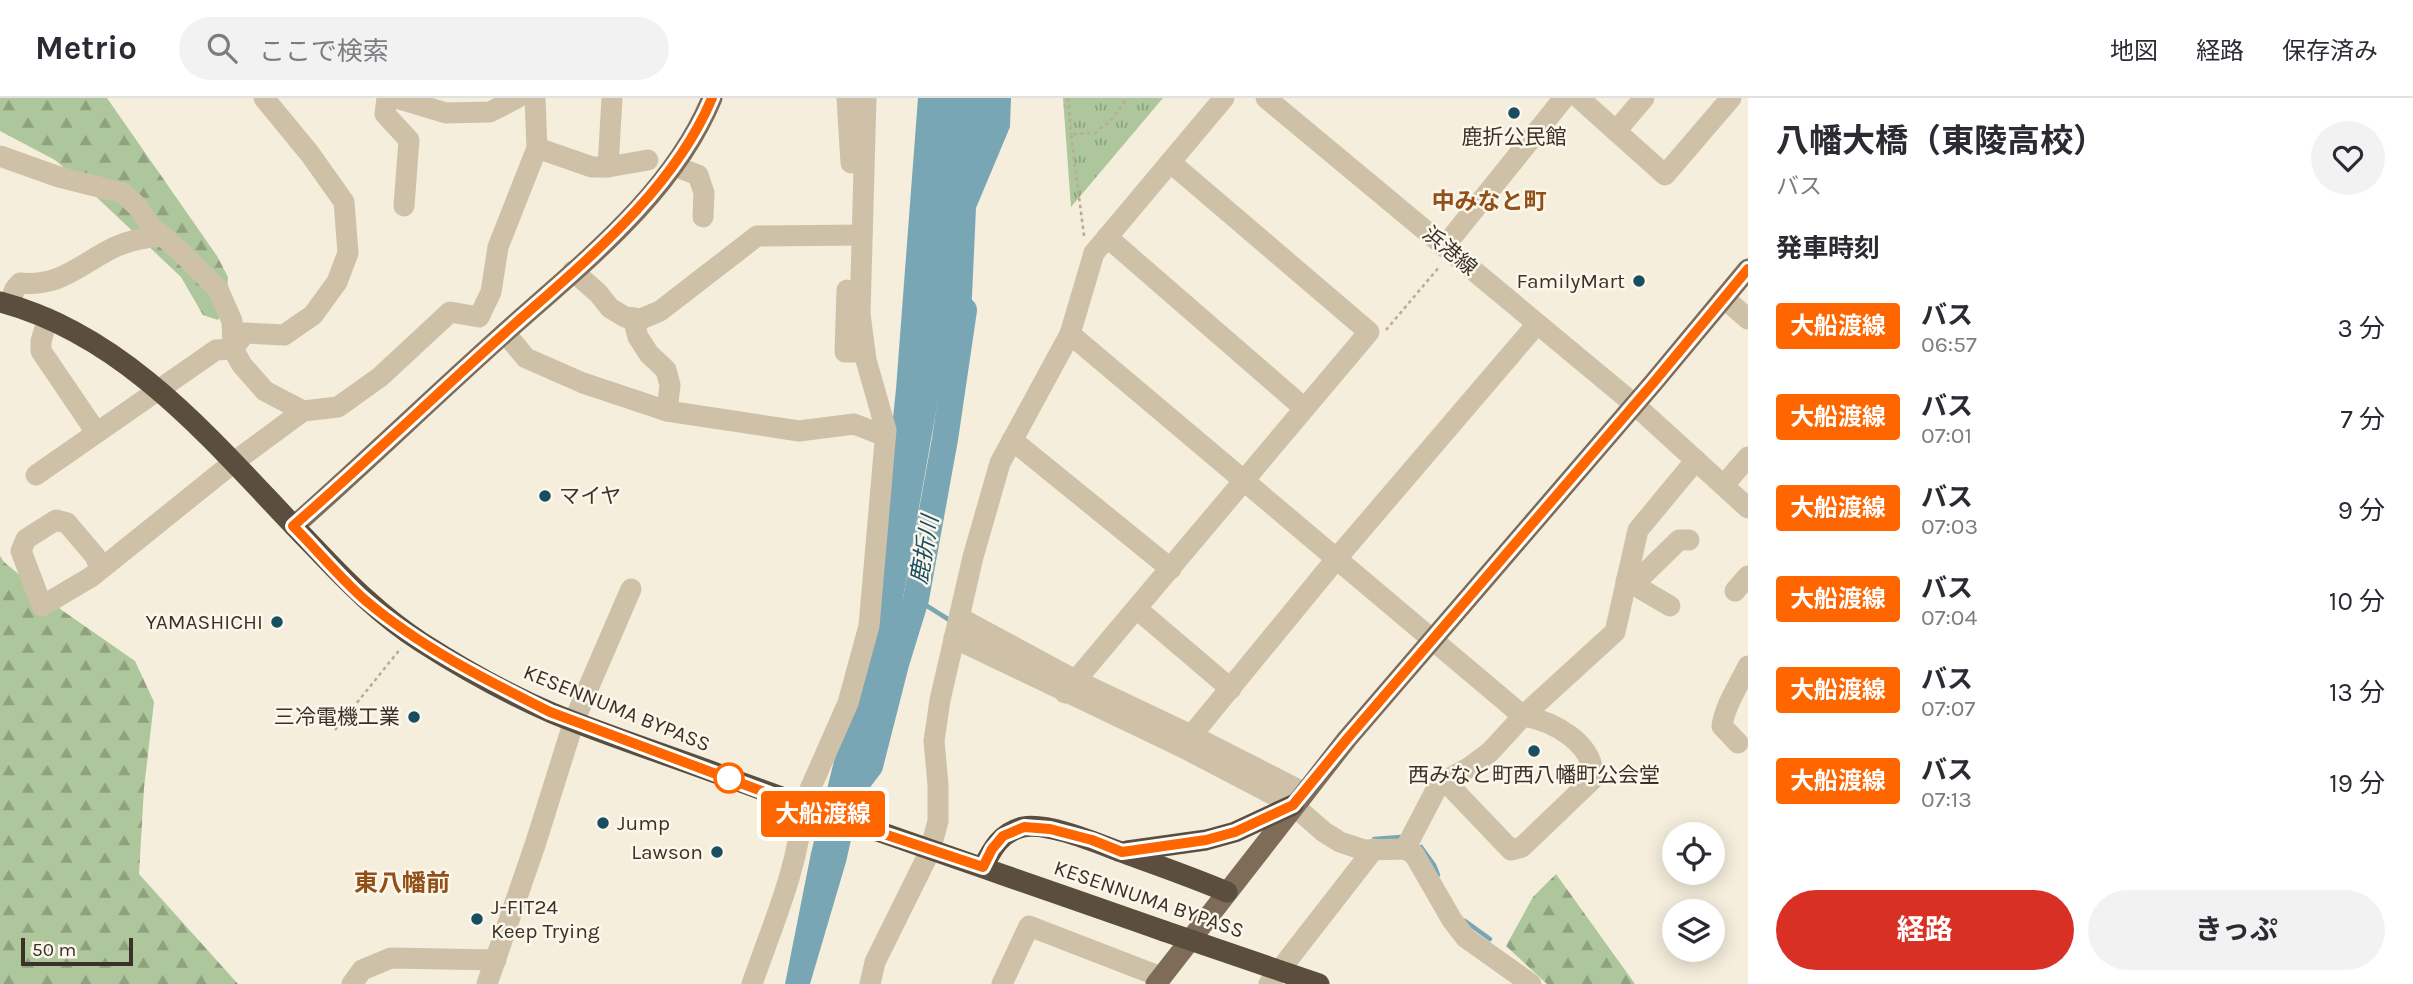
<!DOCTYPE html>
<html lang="ja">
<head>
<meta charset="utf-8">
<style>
  :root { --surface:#fff; --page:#f2f2f3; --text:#2b2b33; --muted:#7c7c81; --line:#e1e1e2; --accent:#d93025 }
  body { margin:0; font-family:Karla,"Noto Sans JP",sans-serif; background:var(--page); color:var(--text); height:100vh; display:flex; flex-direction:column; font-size:26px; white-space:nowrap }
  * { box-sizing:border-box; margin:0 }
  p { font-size:23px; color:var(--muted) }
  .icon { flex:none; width:38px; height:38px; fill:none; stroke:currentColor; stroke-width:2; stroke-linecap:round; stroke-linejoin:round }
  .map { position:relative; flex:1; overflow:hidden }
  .side { display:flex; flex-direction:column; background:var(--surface); width:665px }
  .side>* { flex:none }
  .badge { padding:0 14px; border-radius:5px; font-size:24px; line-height:46px }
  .fabs { position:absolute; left:1662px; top:724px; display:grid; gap:14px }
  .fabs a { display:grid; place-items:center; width:63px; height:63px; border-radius:50%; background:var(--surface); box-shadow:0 4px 18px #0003; font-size:35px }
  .scale { position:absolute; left:21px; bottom:18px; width:112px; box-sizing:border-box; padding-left:7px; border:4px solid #3a3228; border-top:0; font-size:19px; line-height:24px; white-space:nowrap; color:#3a3228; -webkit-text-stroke:5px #fcf7ea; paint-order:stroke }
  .map>.badge { position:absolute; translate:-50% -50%; box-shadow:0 0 0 4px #fff }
  h2 { padding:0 28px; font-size:26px; line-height:63px }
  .round { display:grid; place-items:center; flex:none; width:74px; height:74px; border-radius:37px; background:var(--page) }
  .head { display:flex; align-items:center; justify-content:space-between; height:119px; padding:0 28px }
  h1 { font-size:33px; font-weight:700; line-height:52px }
  .action { display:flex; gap:14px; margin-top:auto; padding:14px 28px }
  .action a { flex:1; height:80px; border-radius:42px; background:var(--accent); color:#fff; font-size:28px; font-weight:700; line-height:80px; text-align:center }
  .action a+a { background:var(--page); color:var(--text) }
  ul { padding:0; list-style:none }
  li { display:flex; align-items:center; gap:21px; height:91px; padding:0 28px }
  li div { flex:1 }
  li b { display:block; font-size:26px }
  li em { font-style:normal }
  li .badge { min-width:77px; font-weight:700; text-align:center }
  header { display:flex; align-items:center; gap:42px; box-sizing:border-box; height:98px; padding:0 35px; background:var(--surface); border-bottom:2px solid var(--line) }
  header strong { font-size:33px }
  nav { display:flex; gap:38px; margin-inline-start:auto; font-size:24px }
  .search { width:490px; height:63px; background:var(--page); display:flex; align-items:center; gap:18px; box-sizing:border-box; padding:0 24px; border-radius:38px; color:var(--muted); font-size:26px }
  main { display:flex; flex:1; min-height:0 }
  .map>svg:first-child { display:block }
</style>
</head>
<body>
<header>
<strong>Metrio</strong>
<div class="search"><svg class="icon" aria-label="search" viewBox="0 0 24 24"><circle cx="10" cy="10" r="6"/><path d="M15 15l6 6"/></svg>ここで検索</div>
<nav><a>地図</a><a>経路</a><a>保存済み</a></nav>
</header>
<main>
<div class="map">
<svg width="1748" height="886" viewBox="0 0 1748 886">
  <defs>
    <pattern id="forest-firs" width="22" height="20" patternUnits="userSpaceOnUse" patternTransform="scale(1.75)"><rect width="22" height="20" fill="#aec69b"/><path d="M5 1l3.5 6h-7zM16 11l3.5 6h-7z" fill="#8fa17e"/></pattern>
    <pattern id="park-tufts" width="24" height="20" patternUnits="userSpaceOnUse" patternTransform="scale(1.75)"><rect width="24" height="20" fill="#aec69b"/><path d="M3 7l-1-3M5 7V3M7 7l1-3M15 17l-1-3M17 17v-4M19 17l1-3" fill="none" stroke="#8fa17e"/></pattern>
  </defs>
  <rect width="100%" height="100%" fill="#f5eedd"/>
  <g fill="url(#forest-firs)">
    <polygon points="0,0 107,0 217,158 228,179 226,207 218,222 203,217 181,179 89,92 55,62 0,33"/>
    <polygon points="0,458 4,464 63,513 135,563 154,604 144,690 139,776 238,886 0,886"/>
    <polygon points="1556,776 1635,886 1547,886 1506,848 1533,799"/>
  </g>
  <polygon fill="url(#park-tufts)" points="1063,0 1163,0 1071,109"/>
  <polygon fill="#79a6b5" points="918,0 1011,0 1010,29 976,110 971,220 940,291 894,551 846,764 810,886 785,886 811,755 874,503 896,291"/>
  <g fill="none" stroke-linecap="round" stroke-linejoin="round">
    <g stroke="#79a6b5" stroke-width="4.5">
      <polyline points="916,501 951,523"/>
      <polyline points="1374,741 1401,739"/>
      <polyline points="1421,749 1434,767 1438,777"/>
      <polyline points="1465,823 1490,841"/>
    </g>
    <polyline stroke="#79a6b5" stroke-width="26" points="845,701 870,668 896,566 916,501 945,341 964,212"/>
    <g stroke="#baac91" stroke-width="2.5" stroke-dasharray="3.5 3.5" stroke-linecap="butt">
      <polyline points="1068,0 1071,36"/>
      <polyline points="1084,138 1071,36 1095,35 1112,21 1127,0"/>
      <polyline points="1386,232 1440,168"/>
      <polyline points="335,632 401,550"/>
    </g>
    <g stroke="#cec1a7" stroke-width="21">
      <polyline points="264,0 310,56 344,104 348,155 337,184 313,217 284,237 245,235 233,251 242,267 265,293 303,313 338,309 380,279 450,214 479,219 491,194 498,149 537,50 535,0"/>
      <polyline points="387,0 385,16 409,42 404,108"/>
      <polyline points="396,0 446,15 490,14 517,0"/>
      <polyline points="847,0 851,65"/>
      <polyline points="1266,0 1634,306 1748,410"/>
      <polyline points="1579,0 1665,77 1731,0"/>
      <polyline points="1616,33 1644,0"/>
      <polyline points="537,50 592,69 608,69 648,62"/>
      <polyline points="0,58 59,79 123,95 138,109 150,127 181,154 218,191 232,223 233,251 216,252 36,377"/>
      <polyline points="674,68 698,77 704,95 703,119"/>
      <polyline points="608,69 612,0"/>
      <polyline points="1107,139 1304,310"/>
      <polyline points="1444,149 1564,0"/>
      <polyline points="573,173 598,195 610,210 625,219 641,221 660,213 757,138 862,137"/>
      <polyline points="847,192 845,254 865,254"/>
      <polyline points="1724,200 1748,221"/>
      <path d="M 9,206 L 15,191 L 20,185 C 62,189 81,165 115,149 C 130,142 147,139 163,138"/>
      <polyline points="48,220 41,243 41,253 96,334"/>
      <polyline points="633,220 638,239 649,256 666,272 670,287 667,313"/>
      <polyline points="505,235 526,260 583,285 667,313 799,333 854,326 885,338"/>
      <path d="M 1070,236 L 1523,618 C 1553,623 1595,645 1593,681 L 1522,749 L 1511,752 L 1445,683"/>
      <polyline points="1012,342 1171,471"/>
      <polyline points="1724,387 1748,359"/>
      <polyline points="100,470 95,458 67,425 56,422 26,441 21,453 42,508 91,479 234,364 303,313"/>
      <polyline points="1638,482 1641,491 1670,508"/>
      <polyline points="1626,483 1638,482 1679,442 1689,442"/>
      <polyline points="1735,493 1748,478"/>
      <polyline points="1137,511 1231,591"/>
      <polyline points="960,520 1075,582 1193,638 1303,694"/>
      <polyline points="954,540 1182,649 1293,707 1324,734 1340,744 1364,752 1405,751 1414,756 1452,822 1466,840 1531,886"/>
      <polyline points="1065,595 1369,234 1170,64"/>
      <path d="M 1738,645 L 1722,628 C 1725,607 1739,587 1748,568"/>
      <polyline points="1182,649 1337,460 1537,226"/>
      <polyline points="1405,751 1439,686 1470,669 1490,654 1523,618 1615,534 1638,432 1696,362"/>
      <polyline points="352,886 362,872 391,860 496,862"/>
      <polyline points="487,886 535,747 574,623 631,491"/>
      <path d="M 752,886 C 772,828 799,769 803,707 L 848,605 L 869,528 L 886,332 L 866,262 L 860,216 L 866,0"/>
      <polyline points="870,886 875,864 930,753 938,723 938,687 934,643 940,602 973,459 1000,365 1070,236 1094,155 1224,0"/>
      <polyline points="1002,886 1029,828 1161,879"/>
      <polyline points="1269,886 1374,751"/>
    </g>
    <g stroke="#7e6c58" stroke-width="21">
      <path d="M 294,428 C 363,367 429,303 498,241 C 576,170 671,100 712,0"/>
      <polyline points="1156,886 1347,641 1654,284 1748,171"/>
    </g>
    <g stroke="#5c4e3f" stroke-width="21">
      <path d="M 0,204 C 133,239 223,356 315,450 C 348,485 381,518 421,544 C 460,569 510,597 552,615 C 608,638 667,657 724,678 C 870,732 1017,781 1164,833"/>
      <polyline points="1127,753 1206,742 1235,734 1293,707"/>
      <path d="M 983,769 C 992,751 1001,734 1023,729 C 1048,724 1097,745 1121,754 C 1157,767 1192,779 1227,794"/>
    </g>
    <polyline stroke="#5c4e3f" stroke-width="21" points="1164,833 1319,886"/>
  </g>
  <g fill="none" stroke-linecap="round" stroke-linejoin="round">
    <defs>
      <path id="line" d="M 712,0 C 671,98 575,171 498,241 C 429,303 363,367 293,428 C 317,452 340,480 365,502 C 420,549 486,582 550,614 L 818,714 L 983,769 L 992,751 L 1003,738 L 1024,729 L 1050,731 L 1092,742 L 1122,754 L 1206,742 L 1235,734 L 1293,707 L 1347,641 L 1654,284 L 1748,171"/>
    </defs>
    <use href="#line" stroke="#fff" stroke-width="16"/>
    <use href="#line" stroke="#f60" stroke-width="10"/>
  </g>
  <g fill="#194d60" stroke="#fcf7ea" stroke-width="2.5">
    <circle cx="1514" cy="15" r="7"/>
    <circle cx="1639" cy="183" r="7"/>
    <circle cx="545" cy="398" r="7"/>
    <circle cx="277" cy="524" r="7"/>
    <circle cx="414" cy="619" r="7"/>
    <circle cx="1534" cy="653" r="7"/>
    <circle cx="603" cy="725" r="7"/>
    <circle cx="717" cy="754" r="7"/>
    <circle cx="477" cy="821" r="7"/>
  </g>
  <circle fill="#fff" stroke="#f60" stroke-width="3.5" cx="729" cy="680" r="14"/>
  <g text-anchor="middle" stroke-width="5" stroke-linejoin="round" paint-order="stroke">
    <g font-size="21" fill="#3a3228" stroke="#fcf7ea" text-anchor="end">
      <text x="1514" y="46" text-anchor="middle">鹿折公民館</text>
      <text x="1625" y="190">FamilyMart</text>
      <text x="559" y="405" text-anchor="start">マイヤ</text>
      <text x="263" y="531">YAMASHICHI</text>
      <text x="400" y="626">三冷電機工業</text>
      <text x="1534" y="684" text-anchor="middle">西みなと町西八幡町公会堂</text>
      <text x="617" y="732" text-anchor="start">Jump</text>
      <text x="703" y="761">Lawson</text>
      <text x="491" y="816" text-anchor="start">J-FIT24<tspan x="491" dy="24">Keep Trying</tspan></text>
    </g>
    <g font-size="21" fill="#3a3228" stroke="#fcf7ea">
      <text transform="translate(1450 153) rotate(40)" y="7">浜港線</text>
      <text transform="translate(617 610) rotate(22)" y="7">KESENNUMA BYPASS</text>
      <text transform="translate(1149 801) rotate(19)" y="7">KESENNUMA BYPASS</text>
    </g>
    <g font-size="23" font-weight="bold" fill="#914f19" stroke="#fcf7ea">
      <text x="1489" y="111">中みなと町</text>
    </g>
    <g font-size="23" font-style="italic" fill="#194d60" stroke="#fcf7ea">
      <text transform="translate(924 452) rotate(-80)" y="8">鹿折川</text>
    </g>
    <g font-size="24" font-weight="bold" fill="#914f19" stroke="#fcf7ea">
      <text x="402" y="793">東八幡前</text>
    </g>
  </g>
</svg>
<div class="fabs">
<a><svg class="icon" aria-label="locate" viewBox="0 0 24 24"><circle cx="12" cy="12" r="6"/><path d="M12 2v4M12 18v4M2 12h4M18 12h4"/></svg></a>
<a><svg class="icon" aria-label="layers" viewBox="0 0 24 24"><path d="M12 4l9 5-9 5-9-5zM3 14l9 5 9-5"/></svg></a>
</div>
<div class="scale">50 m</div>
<b class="badge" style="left:823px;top:716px;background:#f60;color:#fff">大船渡線</b>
</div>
<section class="side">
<div class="head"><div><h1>八幡大橋（東陵高校）</h1><p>バス</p></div><a class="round"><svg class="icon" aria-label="heart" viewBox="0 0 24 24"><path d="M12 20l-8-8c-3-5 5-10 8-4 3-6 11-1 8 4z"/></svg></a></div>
<h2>発車時刻</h2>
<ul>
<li><span class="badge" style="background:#f60;color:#fff">大船渡線</span><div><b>バス</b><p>06:57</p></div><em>3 分</em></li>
<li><span class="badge" style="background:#f60;color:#fff">大船渡線</span><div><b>バス</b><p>07:01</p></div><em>7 分</em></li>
<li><span class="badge" style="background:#f60;color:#fff">大船渡線</span><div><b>バス</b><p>07:03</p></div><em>9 分</em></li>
<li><span class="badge" style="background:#f60;color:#fff">大船渡線</span><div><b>バス</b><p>07:04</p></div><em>10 分</em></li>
<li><span class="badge" style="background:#f60;color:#fff">大船渡線</span><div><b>バス</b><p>07:07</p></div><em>13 分</em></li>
<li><span class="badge" style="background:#f60;color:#fff">大船渡線</span><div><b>バス</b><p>07:13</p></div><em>19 分</em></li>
</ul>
<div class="action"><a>経路</a><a>きっぷ</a></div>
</section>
</main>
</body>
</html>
